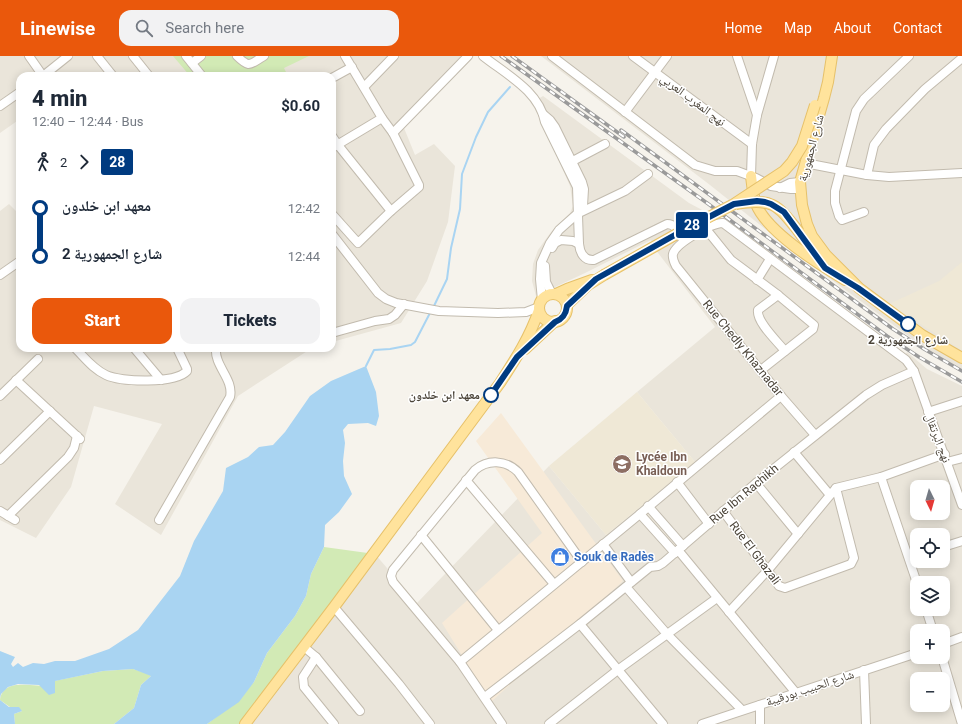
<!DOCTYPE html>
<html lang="en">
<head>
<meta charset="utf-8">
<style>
  :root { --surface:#fff; --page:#f2f2f3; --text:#1f2937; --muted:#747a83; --accent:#ea580c }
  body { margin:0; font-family:Roboto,"Noto Naskh Arabic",sans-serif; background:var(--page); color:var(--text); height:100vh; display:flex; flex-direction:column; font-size:15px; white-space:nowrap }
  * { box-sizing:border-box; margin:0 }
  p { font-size:13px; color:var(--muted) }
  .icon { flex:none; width:22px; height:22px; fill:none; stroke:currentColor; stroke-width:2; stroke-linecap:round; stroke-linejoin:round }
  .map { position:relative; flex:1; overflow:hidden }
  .details { position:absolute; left:16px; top:16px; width:320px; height:280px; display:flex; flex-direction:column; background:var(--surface); border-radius:12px; box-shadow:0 2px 10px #0003 }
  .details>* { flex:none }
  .badge { padding:0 8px; border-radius:3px; font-size:14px; line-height:26px }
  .needle { width:26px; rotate:175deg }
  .fabs { position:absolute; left:910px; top:424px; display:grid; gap:8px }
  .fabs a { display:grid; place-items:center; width:40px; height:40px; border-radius:8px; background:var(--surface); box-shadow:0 2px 10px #0003; font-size:20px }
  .map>.badge { position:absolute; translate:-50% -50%; box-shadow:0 0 0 2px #fff }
  .legs { display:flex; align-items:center; gap:6px; height:44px; padding:0 16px; font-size:13px }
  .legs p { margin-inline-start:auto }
  .head { display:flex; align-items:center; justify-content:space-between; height:68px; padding:0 16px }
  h1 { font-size:22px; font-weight:800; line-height:30px }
  .action { display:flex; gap:8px; margin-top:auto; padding:8px 16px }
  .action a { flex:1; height:46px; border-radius:12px; background:var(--accent); color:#fff; font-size:16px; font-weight:800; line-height:46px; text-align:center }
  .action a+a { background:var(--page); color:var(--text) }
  ul { padding:0 16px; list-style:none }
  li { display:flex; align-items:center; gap:14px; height:48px; font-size:15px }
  li i { display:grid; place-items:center; width:6px; height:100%; margin:0 5px; background:currentColor }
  li i::after { content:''; width:10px; height:10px; margin:-5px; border:3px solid; border-radius:50%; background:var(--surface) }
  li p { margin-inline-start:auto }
  li:first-child i { background:linear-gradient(#0000 50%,currentColor 0) }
  li:last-child i { background:linear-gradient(currentColor 50%,#0000 0) }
  header { display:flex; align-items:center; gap:24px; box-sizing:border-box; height:56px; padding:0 20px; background:var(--accent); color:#fff }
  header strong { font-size:19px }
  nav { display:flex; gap:22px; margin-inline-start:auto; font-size:14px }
  .search { width:280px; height:36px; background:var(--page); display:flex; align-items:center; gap:10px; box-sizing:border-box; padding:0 14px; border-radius:12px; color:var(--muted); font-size:15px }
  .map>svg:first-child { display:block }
</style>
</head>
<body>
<header>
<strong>Linewise</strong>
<div class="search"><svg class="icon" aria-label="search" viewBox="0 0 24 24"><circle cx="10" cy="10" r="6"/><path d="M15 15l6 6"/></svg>Search here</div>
<nav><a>Home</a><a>Map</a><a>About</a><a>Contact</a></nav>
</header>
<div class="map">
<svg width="962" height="668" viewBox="0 0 962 668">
  <rect width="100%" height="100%" fill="#f6f3ec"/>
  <g fill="#eae5da" fill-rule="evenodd">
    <polygon points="0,0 474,0 404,72 415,99 434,88 455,110 448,166 427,225 401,267 332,286 332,20 20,20 20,63 0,77"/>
    <polygon points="541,0 962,0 962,313 925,292 803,203 710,129"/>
    <path d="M 543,40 L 689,147 L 725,166 L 905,299 L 907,296 L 927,313 L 962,330 L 962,668 L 242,668 L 375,498 L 417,547 L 549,410 L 606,479 L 695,406 L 637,336 L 715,271 L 655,193 L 651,184 L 585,217 L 536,240 L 532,225 L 533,208 L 538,194 L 551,176 L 570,157 L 573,150 L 570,130 L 533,46 ZM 917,431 L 943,431 L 943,457 L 917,457 ZM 917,479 L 943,479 L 943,505 L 917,505 ZM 917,527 L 943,527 L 943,553 L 917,553 ZM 917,575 L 943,575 L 943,601 L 917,601 ZM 917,623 L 943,623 L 943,649 L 917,649 Z"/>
    <polygon points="9,148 20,159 20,292 312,292 238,340 161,479 115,448 162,368 94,350 71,431 36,482 0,464 0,155"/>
  </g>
  <polygon fill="#f7ead8" points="501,357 623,525 491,646 442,567 542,477 476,385"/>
  <g fill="#efe8d6">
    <polygon points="962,206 962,294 961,294 889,248 939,225"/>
    <polygon points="637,336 695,406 606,479 549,410"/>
  </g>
  <g fill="#d2eab5">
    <polygon points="173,0 309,0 284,12 288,20 190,20"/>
    <polygon points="324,491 375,498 242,668 207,668 219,659 254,626 267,597 295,560 306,540 311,518"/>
    <path d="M 133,613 L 152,619 L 141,629 L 134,652 L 114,668 L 15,668 L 14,658 L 22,655 L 10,651 L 0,644 C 2,628 17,628 30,629 C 38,630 47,630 55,631 L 54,625 L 103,615 Z"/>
  </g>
  <g fill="#a9d4f2">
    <polygon points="366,310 376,336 379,360 376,370 368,367 348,368 343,374 345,387 343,405 344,420 352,438 339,456 325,469 324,491 311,518 306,540 295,560 267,597 254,626 239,646 207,668 114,668 134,652 141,629 151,620 133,613 103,615 55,625 55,637 49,639 39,629 18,628 8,631 1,638 0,642 0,595 15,601 11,608 13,611 18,607 23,611 33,607 44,608 55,605 75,605 109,593 138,574 180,520 194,485 223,435 226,412 248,401 259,391 273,389 285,376 310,340 331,325"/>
    <polygon points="0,644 9,651 19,651 22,655 14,658 15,668 0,668"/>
  </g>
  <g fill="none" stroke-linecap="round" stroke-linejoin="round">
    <g stroke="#a9d4f2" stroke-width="2">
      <polyline points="433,252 447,223 451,192 460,153 462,118 476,81 488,56 510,31"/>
      <polyline points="366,310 374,294 390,293 411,289 415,286 431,255"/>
    </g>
    <defs>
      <g id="minor">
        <polyline points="29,0 43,20"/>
        <polyline points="97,0 113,20"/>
        <polyline points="133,0 149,20"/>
        <polyline points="186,0 202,20"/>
        <path d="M 237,0 C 250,13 250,8 264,0"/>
        <path d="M 483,0 C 507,19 539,35 545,66 L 577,131 L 579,188 C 580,197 584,205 594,204 L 667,168 C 675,168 678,175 681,181"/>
        <polyline points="552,0 695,109 715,115 737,115 756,122 771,130 791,133 800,133"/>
        <polyline points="633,0 752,88"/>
        <polyline points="737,0 757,59"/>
        <polyline points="192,7 201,0"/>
        <polyline points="43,20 68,0"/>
        <polyline points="332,22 352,11"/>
        <polyline points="364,31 394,0"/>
        <polyline points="0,50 20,36"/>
        <polyline points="625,56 667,0"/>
        <polyline points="543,58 550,64 555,71 582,126 584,133 583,150"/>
        <polyline points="393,77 468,0"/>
        <polyline points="332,80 338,89 391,155"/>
        <polyline points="332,92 382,62"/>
        <polyline points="569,107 605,88"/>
        <polyline points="805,107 867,119 889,121 962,117"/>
        <polyline points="867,119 874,89 886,73 925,33 962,2"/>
        <polyline points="751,120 752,88 757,59 774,0"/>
        <polyline points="780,132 790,127 800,126"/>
        <polyline points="864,156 842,164 839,160 835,147 835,135 856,55 864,43 909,0"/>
        <polyline points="332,158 358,187 391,155 419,131 419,129 393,77 382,62 345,0"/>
        <polyline points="706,173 731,204 778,239 814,269 813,273 761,314"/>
        <polyline points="332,178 378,237 386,243 396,247 439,255 498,257 526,256 539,251"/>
        <polyline points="552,192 555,187 561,184 573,185 579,188"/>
        <polyline points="545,210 546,226 552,238"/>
        <polyline points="0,219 20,205"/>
        <polyline points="757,224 770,203"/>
        <path d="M 778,239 L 758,254 C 756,266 778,286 785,295"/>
        <polyline points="542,244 540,223 541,207 550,187 559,174 577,158 625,135 648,118"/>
        <polyline points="332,277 375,265 389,263 395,259 404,248"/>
        <path d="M 75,292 C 85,302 93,313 106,319 C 121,326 175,328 187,315 L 187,313 L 177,292"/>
        <polyline points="134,292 161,324"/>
        <polyline points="16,324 80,383"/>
        <polyline points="0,340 38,303"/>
        <polyline points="928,356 962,345"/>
        <path d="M 815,379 L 781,340 L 676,210 C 674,206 672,202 673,198 C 676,187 713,166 723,167 L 906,304 L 914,315 L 962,449"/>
        <polyline points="794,396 830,439"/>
        <polyline points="0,404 50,355"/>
        <polyline points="947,406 962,402"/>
        <polyline points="881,421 917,527"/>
        <polyline points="466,424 554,528"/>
        <polyline points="677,426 709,468"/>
        <polyline points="756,427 798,478"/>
        <polyline points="648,450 683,490"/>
        <polyline points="0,455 15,464"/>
        <polyline points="723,455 779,530 785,532 851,508 854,502 836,432"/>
        <polyline points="640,458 675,497"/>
        <polyline points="8,460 68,401 74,392 77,380"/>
        <path d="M 159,464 L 230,341 C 234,323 214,310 216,292"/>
        <polyline points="421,479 498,574"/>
        <polyline points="603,488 631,526"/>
        <polyline points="943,491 962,485"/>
        <polyline points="678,494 796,637"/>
        <polyline points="626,531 667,578 742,654"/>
        <polyline points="334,551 399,628 430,668"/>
        <polyline points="926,553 933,575"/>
        <polyline points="729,556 768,514 836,432 881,421 945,398"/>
        <polyline points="580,568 663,668"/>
        <polyline points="943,588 962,581"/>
        <polyline points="304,591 316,601 360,655"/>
        <polyline points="316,601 303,621 304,631 334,668"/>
        <polyline points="942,601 962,668"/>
        <polyline points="460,606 640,458 781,340"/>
        <polyline points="864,614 866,668"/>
        <polyline points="485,641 580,568 650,511 658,510 663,507 756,427 866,339 882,329 914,315"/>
        <polyline points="760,649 760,668"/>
        <path d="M 502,668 L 460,606 L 393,526 L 391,520 L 393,514 L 475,414 C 488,403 506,404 518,416 L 582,506"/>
        <polyline points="549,668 619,613 717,542"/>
        <polyline points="702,668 917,597"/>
      </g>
      <g id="major">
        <polyline points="832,0 828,26 824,42 800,126 802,149 807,168 812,180 826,199 859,232 922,279 962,302"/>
        <path d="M 751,120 C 752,129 753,139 756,148 C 767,176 819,208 845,224"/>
        <polyline points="799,176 819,204"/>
        <polyline points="556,238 567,233 592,224"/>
        <circle cx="553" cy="252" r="14"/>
        <polyline points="567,249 588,229 604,219"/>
        <polyline points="525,293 555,265"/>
        <path d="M 245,668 L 334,551 L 500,327 C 515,304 530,281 539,254"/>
      </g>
    </defs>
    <use href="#minor" stroke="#c2bbae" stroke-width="10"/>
    <use href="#major" stroke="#e6c16a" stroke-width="12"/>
    <use href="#minor" stroke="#fff" stroke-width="8"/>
    <use href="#major" stroke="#ffe39c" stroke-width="10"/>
    <defs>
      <g id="rail">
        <polyline points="501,0 707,147 887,280 919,301 962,326"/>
        <polyline points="512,0 624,81"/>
        <polyline points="621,74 893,273 924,293 962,315"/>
      </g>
    </defs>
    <use href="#rail" stroke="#9a9a9a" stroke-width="3.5"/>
    <use href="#rail" stroke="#fff" stroke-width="2" stroke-dasharray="6" stroke-linecap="butt"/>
    <defs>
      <g id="major-bridge">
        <path d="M 736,148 C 773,142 777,148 799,176"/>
        <polyline points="604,219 682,175 734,148 784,115 792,106 802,90 815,49"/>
      </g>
    </defs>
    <use href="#major-bridge" stroke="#e6c16a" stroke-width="12" stroke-linecap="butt"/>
    <use href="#major-bridge" stroke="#ffe39c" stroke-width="10"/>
  </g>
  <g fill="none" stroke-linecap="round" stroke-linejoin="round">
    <defs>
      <path id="line-1" d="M 491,339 L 517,301 L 555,266 C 563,263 566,258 567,250 L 596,223 L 682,175 L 734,148 L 757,145 L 765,146 L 771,148 L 784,156 L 825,212 L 858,232 L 908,268"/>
    </defs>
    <use href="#line-1" stroke="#fff" stroke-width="9"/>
    <use href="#line-1" stroke="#003b80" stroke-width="6"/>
  </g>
  <defs>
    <symbol id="school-disc" viewBox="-11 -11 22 22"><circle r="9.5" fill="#8d6e63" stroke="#fff"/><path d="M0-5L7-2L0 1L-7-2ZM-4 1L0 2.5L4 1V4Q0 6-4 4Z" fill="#fff"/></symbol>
    <symbol id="shop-disc" viewBox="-11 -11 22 22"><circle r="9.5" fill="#3f7fe0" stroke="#fff"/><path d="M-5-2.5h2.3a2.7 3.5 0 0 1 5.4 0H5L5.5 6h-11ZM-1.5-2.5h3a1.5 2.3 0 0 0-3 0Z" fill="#fff"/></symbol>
  </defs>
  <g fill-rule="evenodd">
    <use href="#school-disc" x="611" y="397" width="22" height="22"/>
    <use href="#shop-disc" x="549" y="490" width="22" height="22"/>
  </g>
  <g fill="#fff" stroke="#003b80" stroke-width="2">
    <circle cx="908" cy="268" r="7"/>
    <circle cx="491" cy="339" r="7"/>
  </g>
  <g text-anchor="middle" stroke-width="3" stroke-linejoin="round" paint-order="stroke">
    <g font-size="12" fill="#4b4439" stroke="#fff">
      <text transform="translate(693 44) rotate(37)" y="4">نهج المغرب العربي</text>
      <text transform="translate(811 92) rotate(-75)" y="4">شارع الجمهورية</text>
      <text transform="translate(743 292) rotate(51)" y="4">Rue Chedly Khaznadar</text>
      <text transform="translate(938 382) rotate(69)" y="4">نهج البرتقال</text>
      <text transform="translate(744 438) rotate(-40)" y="4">Rue Ibn Rachikh</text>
      <text transform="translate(755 497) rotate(53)" y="4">Rue El Ghazali</text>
      <text transform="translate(810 632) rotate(-18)" y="4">شارع الحبيب بورقيبة</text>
    </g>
    <g font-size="12" font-weight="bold" fill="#4b4439" stroke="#fff">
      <text x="908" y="288">شارع الجمهورية 2</text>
      <text x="480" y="343" text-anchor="end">معهد ابن خلدون</text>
    </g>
    <g font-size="12" font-weight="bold" fill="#785e54" stroke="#fff" text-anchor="start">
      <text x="636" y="405">Lycée Ibn<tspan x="636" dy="14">Khaldoun</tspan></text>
    </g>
    <g font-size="12" font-weight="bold" fill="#366cbe" stroke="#fff" text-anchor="start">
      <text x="574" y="505">Souk de Radès</text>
    </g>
  </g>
</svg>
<div class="fabs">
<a><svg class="needle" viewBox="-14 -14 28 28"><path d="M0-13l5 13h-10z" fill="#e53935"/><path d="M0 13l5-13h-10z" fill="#747a83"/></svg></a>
<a><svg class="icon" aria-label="locate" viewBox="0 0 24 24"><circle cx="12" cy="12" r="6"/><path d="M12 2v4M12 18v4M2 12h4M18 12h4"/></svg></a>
<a><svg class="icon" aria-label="layers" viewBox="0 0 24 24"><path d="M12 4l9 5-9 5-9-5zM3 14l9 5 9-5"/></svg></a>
<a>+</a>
<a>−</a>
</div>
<b class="badge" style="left:692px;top:169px;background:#003b80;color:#fff">28</b>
<section class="details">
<div class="head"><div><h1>4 min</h1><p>12:40 – 12:44 · Bus</p></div><b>$0.60</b></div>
<div class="legs"><svg class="icon" aria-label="walk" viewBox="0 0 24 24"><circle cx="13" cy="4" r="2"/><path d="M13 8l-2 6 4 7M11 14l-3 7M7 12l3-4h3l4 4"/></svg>2<svg class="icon" aria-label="forward" viewBox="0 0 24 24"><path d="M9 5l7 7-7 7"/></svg><b class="badge" style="background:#003b80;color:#fff">28</b></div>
<ul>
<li><i style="color:#003b80"></i><b>معهد ابن خلدون</b><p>12:42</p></li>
<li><i style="color:#003b80"></i><b>شارع الجمهورية 2</b><p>12:44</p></li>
</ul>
<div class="action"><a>Start</a><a>Tickets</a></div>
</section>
</div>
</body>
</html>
